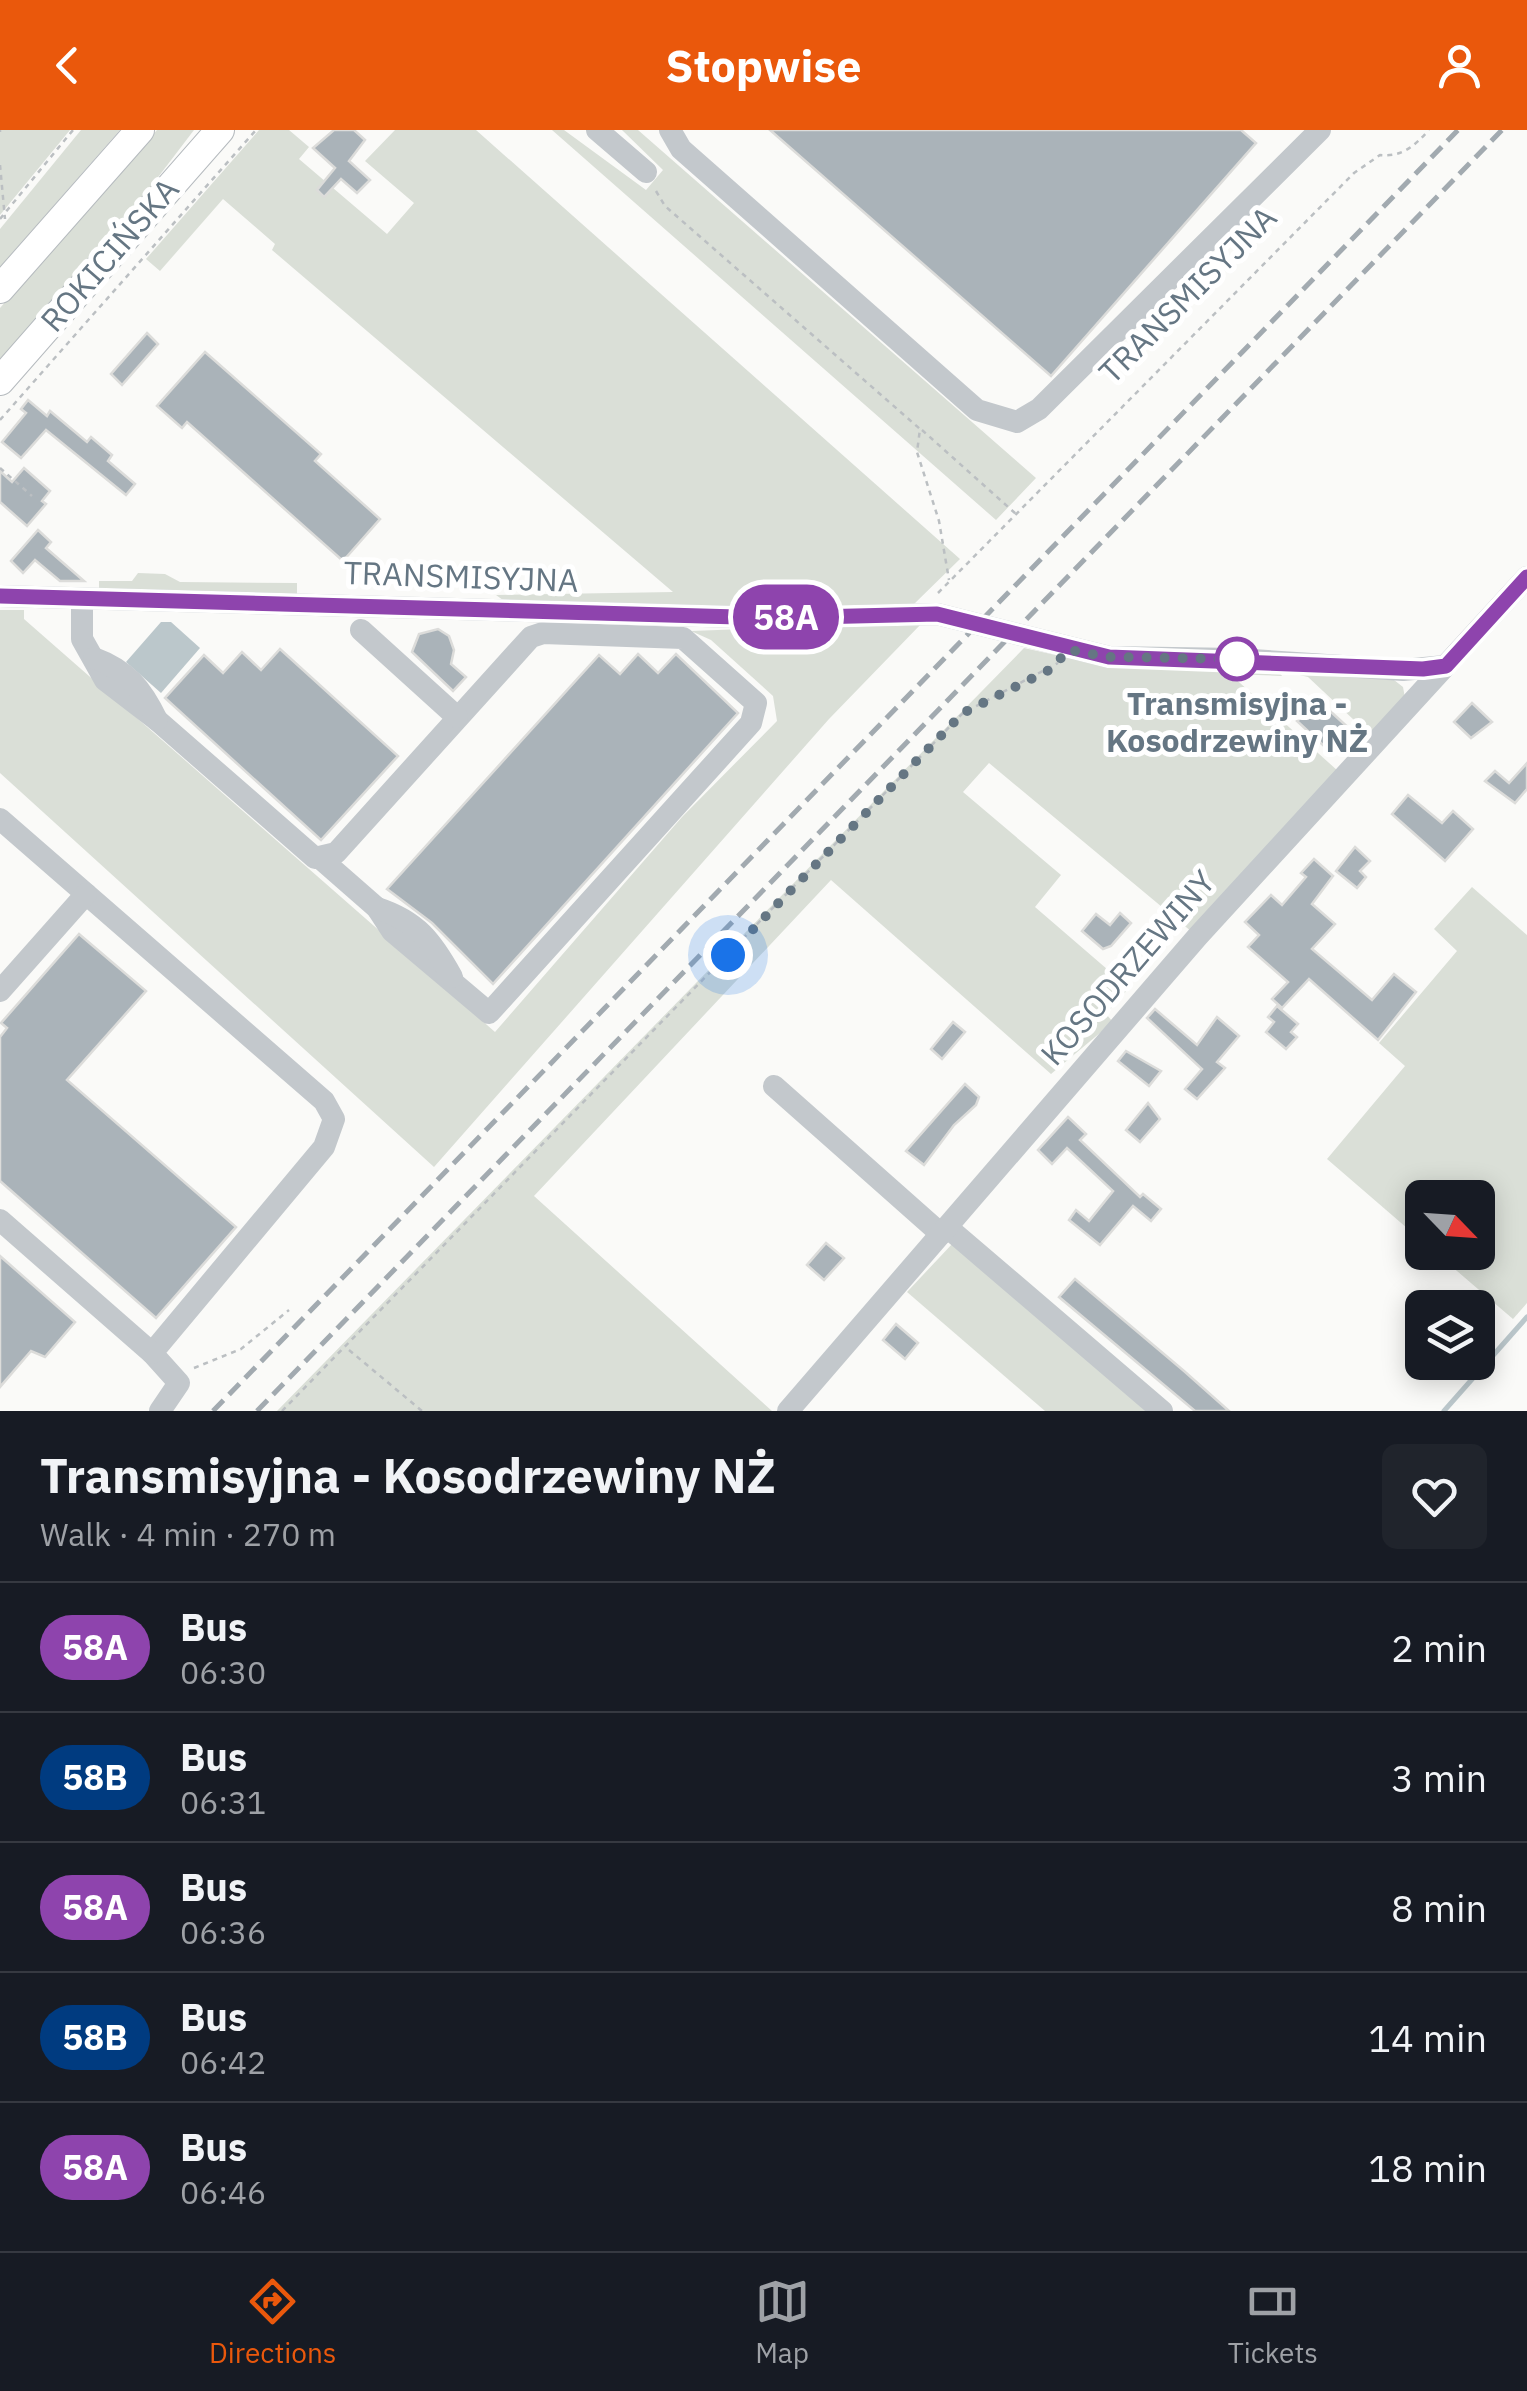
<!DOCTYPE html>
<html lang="en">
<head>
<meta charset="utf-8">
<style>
  :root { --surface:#171b24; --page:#20242c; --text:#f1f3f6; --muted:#9ea1a6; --line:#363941; --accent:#ea580c }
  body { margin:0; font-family:"IBM Plex Sans",sans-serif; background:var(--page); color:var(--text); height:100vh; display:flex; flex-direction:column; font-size:38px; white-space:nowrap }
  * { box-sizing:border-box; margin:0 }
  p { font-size:32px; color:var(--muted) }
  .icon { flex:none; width:55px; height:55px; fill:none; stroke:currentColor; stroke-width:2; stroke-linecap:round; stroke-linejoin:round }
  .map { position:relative; height:1281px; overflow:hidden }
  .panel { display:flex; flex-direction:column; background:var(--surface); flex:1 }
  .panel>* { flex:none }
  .badge { padding:0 20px; border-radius:32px; font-size:35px; line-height:65px }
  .needle { width:65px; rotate:115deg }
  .fabs { position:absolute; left:1405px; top:1050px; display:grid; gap:20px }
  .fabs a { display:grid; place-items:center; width:90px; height:90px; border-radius:15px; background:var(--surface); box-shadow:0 5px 25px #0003; font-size:50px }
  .you { position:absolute; width:50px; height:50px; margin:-25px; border:8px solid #fff; border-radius:50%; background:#1a73e8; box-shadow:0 0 0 15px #1a73e833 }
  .map>.badge { position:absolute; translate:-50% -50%; box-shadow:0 0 0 5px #fff }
  .round { display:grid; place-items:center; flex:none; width:105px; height:105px; border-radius:15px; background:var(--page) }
  .head { display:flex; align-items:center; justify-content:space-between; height:170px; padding:0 40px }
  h1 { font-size:48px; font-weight:800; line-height:75px }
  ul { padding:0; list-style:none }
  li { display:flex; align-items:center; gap:30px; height:130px; padding:0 40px; border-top:2px solid var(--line) }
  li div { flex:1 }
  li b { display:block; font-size:38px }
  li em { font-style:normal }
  li .badge { min-width:110px; font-weight:700; text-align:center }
  header { display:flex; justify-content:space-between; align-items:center; height:130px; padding:0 40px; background:var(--accent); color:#fff; font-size:45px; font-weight:800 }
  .menu { display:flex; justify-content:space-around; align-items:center; height:140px; border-top:2px solid var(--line); background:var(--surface); font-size:28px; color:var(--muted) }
  .menu a { display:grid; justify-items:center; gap:5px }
  .menu .active { color:var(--accent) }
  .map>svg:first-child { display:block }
</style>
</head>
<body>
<header><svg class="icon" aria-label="back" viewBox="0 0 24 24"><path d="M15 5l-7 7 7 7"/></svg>Stopwise<svg class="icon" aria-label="person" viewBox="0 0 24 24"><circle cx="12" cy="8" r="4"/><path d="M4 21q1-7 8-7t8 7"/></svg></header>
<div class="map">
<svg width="1527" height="1281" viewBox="0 0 1527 1281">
  <rect width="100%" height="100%" fill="#fafaf8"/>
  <g fill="#dadfd7">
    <polygon points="0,0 70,0 0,85"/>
    <polygon points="81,0 120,0 0,137 0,99"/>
    <polygon points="157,0 194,0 149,59 0,230 0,178"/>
    <polygon points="259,0 289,0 309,17 299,29 387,104 414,73 365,31 395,0 476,0 960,429 912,476 694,479 507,473 496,465 673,462 272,120 275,114 223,69 160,141 146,129"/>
    <polygon points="552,0 564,0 646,60 663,40 622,0 638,0 1036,348 996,390"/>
    <polygon points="138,443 165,444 180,452 297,453 297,468 99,461 99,451 132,451"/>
    <polygon points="0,480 24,480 24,489 495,902 682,687 777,591 773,566 711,510 691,501 923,492 829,589 434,1037 0,643"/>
    <polygon points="1024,518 1087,532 1278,540 1282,546 1230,544 1338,641 1192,802 989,633 963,662 1061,745 1035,777 1129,858 1106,884 1113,892 1051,944 831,750 534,1066 772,1281 277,1281"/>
    <polygon points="1291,543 1394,550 1403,557 1405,568 1370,605 1308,547"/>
    <polygon points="1472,757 1527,805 1527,1173 1513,1189 1436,1123 1478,1122 1478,1068 1422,1068 1422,1111 1327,1029 1405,936 1379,913 1457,821 1434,799"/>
    <polygon points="953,1113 1152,1281 1045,1281 907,1162"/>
  </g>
  <polygon fill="#bbc7cb" points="161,492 171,492 200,518 161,563 126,532"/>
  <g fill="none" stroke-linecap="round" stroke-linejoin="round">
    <polyline stroke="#bbc7cb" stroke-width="5" points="1444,1281 1527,1187"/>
  </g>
  <g fill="#aab3b9" stroke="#dcdcda" stroke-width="2.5">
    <polygon points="334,0 354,0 365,10 349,31 370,50 357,63 341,49 324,67 317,60 335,38 313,18"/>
    <polygon points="770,0 1241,0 1256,13 1051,246"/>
    <polygon points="147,203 158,214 122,255 111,244"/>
    <polygon points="205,222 321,324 315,331 380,389 343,431 187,292 182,298 157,276"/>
    <polygon points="28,270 47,286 50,281 87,312 91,307 112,325 108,331 135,354 126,365 46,300 21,328 2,312 26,283 21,279"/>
    <polygon points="24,338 50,361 42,371 46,374 27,396 0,372 0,341 12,352"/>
    <polygon points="38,400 51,412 46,418 84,451 60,451 35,430 23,443 11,431"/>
    <polygon points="438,499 449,506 454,520 451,534 466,547 453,561 412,522 419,504"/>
    <polygon points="280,519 398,626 321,710 165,568 204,525 223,543 242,522 261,540"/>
    <polygon points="638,524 658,543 676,524 738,583 493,854 432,793 387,759 599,525 620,544"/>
    <polygon points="1319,571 1353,602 1345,612 1336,603 1324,616 1297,591"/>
    <polygon points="1472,573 1492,592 1471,608 1454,592"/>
    <polygon points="1527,633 1527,659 1515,673 1485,651 1495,641 1509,653"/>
    <polygon points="1408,665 1442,693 1453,681 1473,699 1445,731 1392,684"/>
    <polygon points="1355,717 1370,731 1360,741 1366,747 1357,758 1336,741"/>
    <polygon points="1314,729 1333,746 1312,774 1335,794 1312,819 1372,870 1394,844 1416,862 1378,910 1309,849 1282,878 1272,869 1288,852 1248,817 1259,805 1245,792 1271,765 1282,775 1306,747 1301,743"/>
    <polygon points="1120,783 1131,793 1111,816 1103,819 1082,801 1096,784 1110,795"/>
    <polygon points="79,804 146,861 67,950 236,1097 156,1188 0,1051 0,907 7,898 1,893"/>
    <polygon points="1277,876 1298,894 1291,902 1297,907 1286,919 1266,902 1274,892 1268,887"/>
    <polygon points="1155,879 1197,915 1217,887 1239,906 1217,932 1225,938 1197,969 1185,959 1202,939 1147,888"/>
    <polygon points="953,892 965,902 942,929 931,919"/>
    <polygon points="1126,921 1161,941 1149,956 1118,931"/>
    <polygon points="965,954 979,967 976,975 954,995 924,1035 906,1021"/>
    <polygon points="1148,973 1160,989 1140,1012 1126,1000"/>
    <polygon points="1068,987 1086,1004 1080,1010 1140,1067 1143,1064 1161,1079 1151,1091 1133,1076 1100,1115 1069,1090 1076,1080 1089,1091 1113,1061 1067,1018 1052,1034 1038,1020"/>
    <polygon points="826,1113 844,1128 824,1150 807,1135"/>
    <polygon points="0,1126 75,1192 45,1227 31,1221 0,1257"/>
    <polygon points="1075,1149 1184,1241 1229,1281 1195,1281 1059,1167"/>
    <polygon points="896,1194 918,1213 905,1229 883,1210"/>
  </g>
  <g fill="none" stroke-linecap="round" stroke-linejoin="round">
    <defs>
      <g id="major">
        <polyline points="0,159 140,0"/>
        <polyline points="0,251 220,0"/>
      </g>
    </defs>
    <use href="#major" stroke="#b5babe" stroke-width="30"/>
    <g stroke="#bbbfc2" stroke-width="2.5" stroke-dasharray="5 5" stroke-linecap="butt">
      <polyline points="0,2 0,0"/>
      <polyline points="0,35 5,89"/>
      <polyline points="656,61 665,76 920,299 917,322 939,391 949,450"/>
      <polyline points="0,89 73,0"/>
      <polyline points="0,290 256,0"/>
      <polyline points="922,300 1016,384"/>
      <polyline points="0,338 32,366"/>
      <path d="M 938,463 L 1354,43 L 1380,25 C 1403,27 1414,16 1429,0"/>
      <polyline points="349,1220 422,1281"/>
      <polyline points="194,1238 241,1219 289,1180"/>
      <polyline points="282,1281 963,583 1058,533"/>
    </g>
    <g stroke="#c3c8cc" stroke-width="22">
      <polyline points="597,0 646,42"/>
      <polyline points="670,0 681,19 977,280 1017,292 1039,279 1320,0"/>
      <polyline points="0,466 773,488 937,484 1109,527 1237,529 1403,540 1445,536"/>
      <polyline points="82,469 82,509 105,550 157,590 315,728 336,723 531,507 543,503 683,508 756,573 751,593 489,883 392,801 377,778 321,729"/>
      <polyline points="361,500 457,587"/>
      <path d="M 94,528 C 127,540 142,559 157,590"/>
      <polyline points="0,689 324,971 334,989 324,1017 152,1223 179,1253 160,1281"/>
      <path d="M 377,778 C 417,791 432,811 452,847"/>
      <polyline points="0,861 86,764"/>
      <polyline points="774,956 941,1104"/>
      <polyline points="0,1090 152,1223"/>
      <polyline points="947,1097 1162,1281"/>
      <polyline points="788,1281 1198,806 1527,447"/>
    </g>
    <use href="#major" stroke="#fff" stroke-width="28"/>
    <g stroke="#a2aab0" stroke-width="5" stroke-dasharray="15 8" stroke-linecap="butt">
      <polyline points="213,1281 1458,0"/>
      <polyline points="257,1281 1502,0"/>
    </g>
  </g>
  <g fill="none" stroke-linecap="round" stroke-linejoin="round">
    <defs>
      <polyline id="line" points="0,466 773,488 937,484 1109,527 1423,539 1446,536 1527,447"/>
    </defs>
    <use href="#line" stroke="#fff" stroke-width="22"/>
    <use href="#line" stroke="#8e44ad" stroke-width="15"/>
    <polyline stroke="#657683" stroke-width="10" stroke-dasharray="0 18" points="728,825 963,583 1049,540 1069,520 1109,527 1237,529"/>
  </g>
  <circle fill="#fff" stroke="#8e44ad" stroke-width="5" cx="1237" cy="529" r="20"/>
  <g text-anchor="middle" stroke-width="10" stroke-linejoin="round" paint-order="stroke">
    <g font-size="32" fill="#657683" stroke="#fff">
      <text transform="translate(110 125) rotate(-49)" y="11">ROKICIŃSKA</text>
      <text transform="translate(1188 165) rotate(-45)" y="11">TRANSMISYJNA</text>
      <text transform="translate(461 447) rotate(2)" y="11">TRANSMISYJNA</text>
      <text transform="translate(1128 838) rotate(-49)" y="11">KOSODRZEWINY</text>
    </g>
    <g font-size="32" font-weight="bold" fill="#657683" stroke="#fff">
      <text x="1237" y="585">Transmisyjna -<tspan x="1237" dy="37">Kosodrzewiny NŻ</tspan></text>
    </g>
  </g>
</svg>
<div class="fabs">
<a><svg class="needle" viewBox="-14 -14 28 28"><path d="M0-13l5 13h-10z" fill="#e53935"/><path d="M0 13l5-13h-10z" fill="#9ea1a6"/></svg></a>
<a><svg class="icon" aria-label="layers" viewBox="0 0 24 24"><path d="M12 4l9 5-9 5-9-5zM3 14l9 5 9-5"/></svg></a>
</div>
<div class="you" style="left:728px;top:825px"></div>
<b class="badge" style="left:786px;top:487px;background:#8e44ad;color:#fff">58A</b>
</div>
<section class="panel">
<div class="head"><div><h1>Transmisyjna - Kosodrzewiny NŻ</h1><p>Walk · 4 min · 270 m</p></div><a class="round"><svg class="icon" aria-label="heart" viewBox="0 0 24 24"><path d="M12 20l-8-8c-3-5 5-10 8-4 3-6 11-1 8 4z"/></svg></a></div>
<ul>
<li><span class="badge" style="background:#8e44ad;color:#fff">58A</span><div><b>Bus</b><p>06:30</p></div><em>2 min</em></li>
<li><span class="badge" style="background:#003b80;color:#fff">58B</span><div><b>Bus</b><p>06:31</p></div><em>3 min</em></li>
<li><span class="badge" style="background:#8e44ad;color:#fff">58A</span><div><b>Bus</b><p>06:36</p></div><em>8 min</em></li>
<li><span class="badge" style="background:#003b80;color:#fff">58B</span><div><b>Bus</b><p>06:42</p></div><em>14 min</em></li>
<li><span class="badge" style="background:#8e44ad;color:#fff">58A</span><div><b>Bus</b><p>06:46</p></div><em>18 min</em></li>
</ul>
</section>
<nav class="menu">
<a class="active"><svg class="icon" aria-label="directions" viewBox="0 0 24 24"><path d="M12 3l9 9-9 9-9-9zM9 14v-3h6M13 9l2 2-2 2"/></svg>Directions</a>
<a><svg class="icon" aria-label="map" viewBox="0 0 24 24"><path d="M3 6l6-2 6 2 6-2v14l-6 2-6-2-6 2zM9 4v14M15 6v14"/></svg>Map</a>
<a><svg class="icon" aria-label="tickets" viewBox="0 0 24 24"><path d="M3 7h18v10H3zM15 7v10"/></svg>Tickets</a>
</nav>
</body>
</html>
